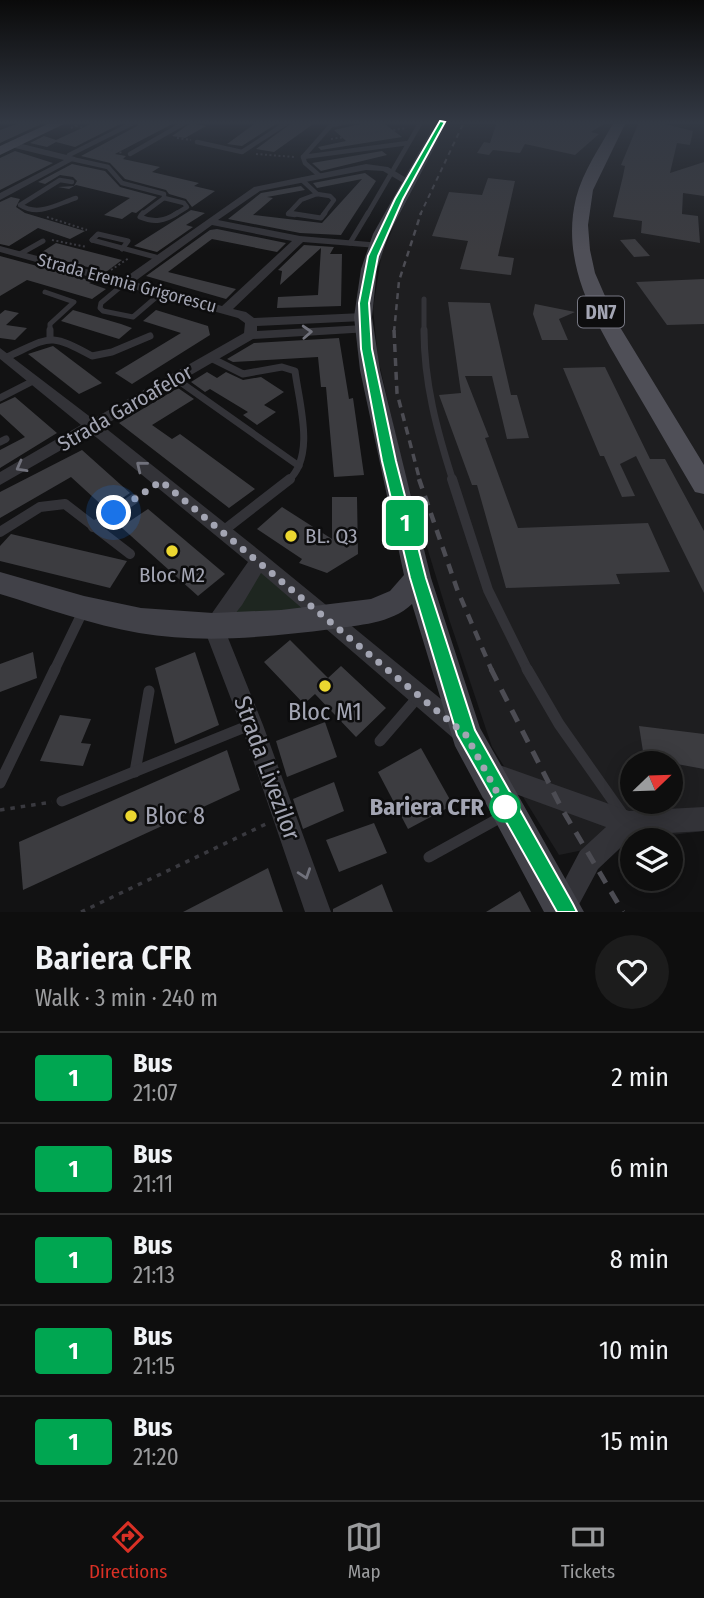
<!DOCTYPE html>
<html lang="en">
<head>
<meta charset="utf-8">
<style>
  :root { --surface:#0e0e0e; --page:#1c1c1c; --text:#f1f3f6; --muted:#9b9c9e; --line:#2e2e2e; --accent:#d93025 }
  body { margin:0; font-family:"Fira Sans Condensed",sans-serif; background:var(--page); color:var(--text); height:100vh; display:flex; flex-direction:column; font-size:26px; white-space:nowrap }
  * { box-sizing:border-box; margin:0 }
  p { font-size:23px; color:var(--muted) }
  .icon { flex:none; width:38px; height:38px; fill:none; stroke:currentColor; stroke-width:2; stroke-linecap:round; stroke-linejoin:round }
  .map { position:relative; height:912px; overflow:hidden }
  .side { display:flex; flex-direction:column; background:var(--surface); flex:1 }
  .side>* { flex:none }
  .badge { padding:0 14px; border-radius:5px; font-size:24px; line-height:46px }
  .needle { width:46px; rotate:67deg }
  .tools { position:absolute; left:620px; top:751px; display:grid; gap:14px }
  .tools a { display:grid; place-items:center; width:63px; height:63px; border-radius:50%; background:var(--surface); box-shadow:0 4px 18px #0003,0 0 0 2px var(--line); font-size:35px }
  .you { position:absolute; width:35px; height:35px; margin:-18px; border:5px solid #fff; border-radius:50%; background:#1a73e8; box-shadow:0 0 0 10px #1a73e833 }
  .map>.badge { position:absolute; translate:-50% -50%; box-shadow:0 0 0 4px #fff }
  .round { display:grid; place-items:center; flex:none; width:74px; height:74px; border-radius:37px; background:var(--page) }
  .head { display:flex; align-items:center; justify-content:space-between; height:119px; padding:0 35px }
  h1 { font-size:33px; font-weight:600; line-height:52px }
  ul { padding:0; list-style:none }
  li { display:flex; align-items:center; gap:21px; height:91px; padding:0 35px; border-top:2px solid var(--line) }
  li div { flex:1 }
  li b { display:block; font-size:26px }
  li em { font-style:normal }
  li .badge { min-width:77px; font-weight:700; text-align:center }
  .dock { display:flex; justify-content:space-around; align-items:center; height:98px; border-top:2px solid var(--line); background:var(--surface); font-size:19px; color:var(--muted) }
  .dock a { display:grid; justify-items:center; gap:4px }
  .dock .current { color:var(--accent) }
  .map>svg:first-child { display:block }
</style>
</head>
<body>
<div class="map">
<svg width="704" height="912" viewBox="0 0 704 912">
  <rect width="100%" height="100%" fill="#121213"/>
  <path fill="#1e1e20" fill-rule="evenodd" d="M 448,122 L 704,122 L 704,831 L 632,840 L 559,855 L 492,747 L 449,619 L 404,472 L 378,358 L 373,309 L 381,257 L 394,225 ZM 632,763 L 670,763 L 670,802 L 632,802 Z"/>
  <polygon fill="#1e2620" points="259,560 327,618 213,626"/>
  <g fill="#3c3c40">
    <polygon points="22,122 38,122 39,125 0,143 0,130"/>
    <polygon points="95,122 124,122 75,147 56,142 47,147 30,143 44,136 56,140"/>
    <polygon points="140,122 176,122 115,154 126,156 123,159 160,167 152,172 199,183 194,186 215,191 192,207 186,199 169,194 166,190 125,179 110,163 81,156 137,126"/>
    <polygon points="257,122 279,122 242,146 227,144"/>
    <polygon points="293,122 316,122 274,152 256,149"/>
    <polygon points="369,122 382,122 402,137 321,150 318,147 346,141 334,130"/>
    <polygon points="497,122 607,122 591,132 599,134 575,155 525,144 520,153 493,150 489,155 477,153 484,142 490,143"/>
    <polygon points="639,122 661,123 693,131 690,145 677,143 670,173 704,162 704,196 683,193 682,214 698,216 700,243 641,233 642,221 613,217 623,176 625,166 621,165"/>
    <polygon points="191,123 206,126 185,138 172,136"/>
    <polygon points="15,151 53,163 0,190 0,158"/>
    <polygon points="382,151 387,155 321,171 312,163"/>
    <polygon points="72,164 105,171 120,187 157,197 136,213 132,212 122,219 104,215 130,198 76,185 69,189 58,187 74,186 77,181 73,177 60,175 45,184 38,182"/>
    <polygon points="365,173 376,181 341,235 300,233 228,219 261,193 301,186 305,190 267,197 273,198 253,215 322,223 362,179 317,188 313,183"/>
    <polygon points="488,178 515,181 498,256 514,258 511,275 460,269 468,241 432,236 449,192 482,195"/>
    <polygon points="11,197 20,199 16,207 25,213 85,231 70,239 38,228 9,246 0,244 0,202"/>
    <polygon points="191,210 205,213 186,225 193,227 157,252 134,246"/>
    <polygon points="217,229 286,243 277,252 212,239 168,272 236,289 226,299 146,276 210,230"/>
    <polygon points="635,239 650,256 634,257 620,240"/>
    <polygon points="56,243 122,260 106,272 39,254"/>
    <polygon points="304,245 334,247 330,254 342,254 341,306 277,308 278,297 318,295 321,248 280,285 282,271 278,270"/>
    <polygon points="0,256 93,281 89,283 106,289 92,299 27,280 0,296"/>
    <polygon points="704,279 704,324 667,325 636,282"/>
    <polygon points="448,302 490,303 511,395 517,395 529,438 507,439 492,376 465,376 489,437 485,438 518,528 648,523 670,572 616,574 620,584 506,588 477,485 472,485 439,395 461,393"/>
    <polygon points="535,304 575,312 559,319 568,340 542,340 533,314"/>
    <polygon points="5,310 19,313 6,325 27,328 15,340 0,338 0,314"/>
    <polygon points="73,310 121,324 132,328 119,339 61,321"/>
    <polygon points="156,310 208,326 210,335 132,384 115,373 181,333 143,321"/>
    <polygon points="339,338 349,399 353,398 364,475 334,477 326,387 321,387 318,357 233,362 227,359 254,343"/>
    <polygon points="53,346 102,383 79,394 28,354"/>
    <polygon points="605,367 650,459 665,459 704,531 704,593 636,456 620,464 635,496 622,497 604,456 600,456 563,368"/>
    <polygon points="207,372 217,378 226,372 243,380 261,377 284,392 264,405 276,412 257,425 243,415 248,412 210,389 205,392 191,382"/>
    <polygon points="178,388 194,399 152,425 172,439 180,434 255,489 229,508 119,423"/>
    <polygon points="15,397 57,433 0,468 0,450 25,437 0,414 0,404"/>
    <polygon points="82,450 130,493 106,509 71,477 0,518 0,492"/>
    <polygon points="332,497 357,497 358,554 327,573 299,563 302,559 257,529 282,507 332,539"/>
    <polygon points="148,509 225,574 198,596 121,527"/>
    <polygon points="11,534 127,561 110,588 0,561 0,546"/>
    <polygon points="290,640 328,678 341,666 386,708 356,737 315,694 304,704 264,662"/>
    <polygon points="33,652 37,678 0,692 0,664"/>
    <polygon points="195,652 219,725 175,744 155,668"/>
    <polygon points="60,715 91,719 81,743 91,744 83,766 40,761"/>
    <polygon points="325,722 337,757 287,777 276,741"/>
    <polygon points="639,726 704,734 704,769 644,758"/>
    <polygon points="421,748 453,805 408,829 378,772"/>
    <polygon points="227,750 240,790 23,890 19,842"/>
    <polygon points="334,782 344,811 303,829 293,799"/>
    <polygon points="374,823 387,853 339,872 326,840"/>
    <polygon points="268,868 283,912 183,912"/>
    <polygon points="382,884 393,912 333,912 333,909"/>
    <polygon points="520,891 531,912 486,912"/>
  </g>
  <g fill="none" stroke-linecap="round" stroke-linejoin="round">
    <g stroke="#39393f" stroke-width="2" stroke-dasharray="2 2.5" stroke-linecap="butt">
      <polyline points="76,126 96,130"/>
      <polyline points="71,128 82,122"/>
      <polyline points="177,138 191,140"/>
      <polyline points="331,139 407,128"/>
      <polyline points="102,148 123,153"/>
      <polyline points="256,154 295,157"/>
      <polyline points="47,217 87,230"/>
      <polyline points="52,240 87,247"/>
      <polyline points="111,270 129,258"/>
    </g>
    <g stroke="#39393f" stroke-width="3.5" stroke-dasharray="4.5 6" stroke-linecap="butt">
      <polyline points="0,810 52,802"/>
      <polyline points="81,912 268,823"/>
    </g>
    <g stroke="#333338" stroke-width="4.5">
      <polyline points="332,125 347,122"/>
      <polyline points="197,142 242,152 288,122"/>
      <polyline points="130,154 186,122"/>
      <polyline points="69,155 135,122"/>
      <polyline points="303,157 408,143"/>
      <polyline points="72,159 108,167 122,183 164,194 164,198"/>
      <polyline points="320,176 305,163 303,157 334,122"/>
      <polyline points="302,180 317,194"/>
      <path d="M 72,182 L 60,180 L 20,205 C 39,217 57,204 76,198"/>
      <polyline points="317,194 330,196 334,200 323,215"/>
      <polyline points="164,198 184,203 187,207 174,215"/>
      <polyline points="141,215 164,198"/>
      <polyline points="295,215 288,214 301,200 317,194"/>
      <polyline points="367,215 421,122"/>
    </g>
    <g stroke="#333338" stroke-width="5">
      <path d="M 143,213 L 140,217 C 154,223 165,221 177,213"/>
      <polyline points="289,213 321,218 325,213"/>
      <polyline points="92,240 159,258"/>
      <polyline points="92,240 98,234 128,241 122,249"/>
      <polyline points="350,243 368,213"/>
      <polyline points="20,254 43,241"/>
      <polyline points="125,283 101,303 100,308 103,311 133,317 161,293"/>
      <polyline points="45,292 74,302 50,324 50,332"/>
      <polyline points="424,299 424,332"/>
    </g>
    <g stroke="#333338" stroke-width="7">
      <polyline points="50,330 50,339"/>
      <path d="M 424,330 C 424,383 437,431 453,481"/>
      <path d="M 7,357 C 51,337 48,332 92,356 L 112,352 L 150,336"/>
      <path d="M 211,358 L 243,374 L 282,367 L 295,371 C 299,403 316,456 288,481"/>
      <polyline points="176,379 299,466"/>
      <polyline points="0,398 35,380"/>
      <polyline points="0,442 6,439"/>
    </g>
    <g stroke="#333338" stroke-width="10">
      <polyline points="452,479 488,590 528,671"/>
      <polyline points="93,527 134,499"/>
      <polyline points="223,531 290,479"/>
      <polyline points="0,532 40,507 65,504 130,554"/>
      <polyline points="54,671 84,609"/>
    </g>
    <g stroke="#333338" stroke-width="11">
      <polyline points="527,669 559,724 623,815"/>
      <polyline points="380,741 418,697"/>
      <polyline points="135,772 149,691"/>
      <polyline points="0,783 55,669"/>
      <polyline points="62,801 250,725"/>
      <polyline points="429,857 503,816"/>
    </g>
    <g fill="#333338" fill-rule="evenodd">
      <polygon points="14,142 75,157 76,159 0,200 0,193 64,160 11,147 10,145"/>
      <path d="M 366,164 L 388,167 L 413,182 L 405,184 L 383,171 L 366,170 L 260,191 L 218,220 L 300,236 L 381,243 L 382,245 L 377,248 L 303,242 L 233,309 L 246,312 L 254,318 L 363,313 L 369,317 L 363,321 L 257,326 L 257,331 L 364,325 L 370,329 L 369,332 L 253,339 L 103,426 L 265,555 L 469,722 L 472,730 L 469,738 L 461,741 L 453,738 L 261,573 L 242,605 L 224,628 L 263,725 L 331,912 L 305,912 L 241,725 L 203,626 L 248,562 L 91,433 L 0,485 L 0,472 L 81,425 L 0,359 L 0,348 L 93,419 L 244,333 L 245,323 L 238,318 L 0,252 L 0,246 L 123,279 L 254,187 ZM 212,225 L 292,241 L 222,306 L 134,282 Z"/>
      <polygon points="491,762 629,811 704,807 704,831 634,835 598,869 575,912 551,912 550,908 580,851 606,827 483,782 479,774 483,766"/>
    </g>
    <path fill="#414148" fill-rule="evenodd" d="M 436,122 L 448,122 L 389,234 L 377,269 L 372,317 L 380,370 L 431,578 L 480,728 L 584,912 L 544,912 L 455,746 L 412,604 C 391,624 358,625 332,629 C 269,637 202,644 139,633 C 92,625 46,608 0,594 L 0,572 L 84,596 L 141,608 L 213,613 L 281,610 L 371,599 L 390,591 L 404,575 L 360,370 L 354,317 L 361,269 L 373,234 Z"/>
    <g fill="#4f4f57" fill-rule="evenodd">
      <polygon points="52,122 68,122 0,155 0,146"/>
      <path d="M 614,122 L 626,122 L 593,190 L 588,225 L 590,250 L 595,273 L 615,319 L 704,465 L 704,494 L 695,492 C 674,457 654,421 633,386 C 600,329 559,268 576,198 C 583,171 600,147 614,122 Z"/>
    </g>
    <polyline stroke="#4c4c53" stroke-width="2" stroke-dasharray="5 4.5" stroke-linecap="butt" points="420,215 464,122"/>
    <polyline stroke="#4c4c53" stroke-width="2.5" stroke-dasharray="6 5" stroke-linecap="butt" points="394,332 399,281 421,213"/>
    <polyline stroke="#4c4c53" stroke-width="3.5" stroke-dasharray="8 6" stroke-linecap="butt" points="394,330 397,393 420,481"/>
    <polyline stroke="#4c4c53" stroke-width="4.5" stroke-dasharray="10 8" stroke-linecap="butt" points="419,479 457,589 492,671"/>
    <polyline stroke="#4c4c53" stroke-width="5" stroke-dasharray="13 10" stroke-linecap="butt" points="491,669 562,809 623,912"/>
  </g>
  <defs><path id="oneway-chevron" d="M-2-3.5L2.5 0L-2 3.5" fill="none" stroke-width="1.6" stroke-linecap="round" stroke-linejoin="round" transform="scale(1.75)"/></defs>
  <g stroke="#71727c">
    <use href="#oneway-chevron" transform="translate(307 332) rotate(-3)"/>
    <use href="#oneway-chevron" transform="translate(141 466) rotate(-141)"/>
    <use href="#oneway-chevron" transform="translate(21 467) rotate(151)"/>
    <use href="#oneway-chevron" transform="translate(305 874) rotate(71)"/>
  </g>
  <linearGradient id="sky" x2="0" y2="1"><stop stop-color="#0a0a0a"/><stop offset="0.49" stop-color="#333944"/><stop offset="1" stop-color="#333944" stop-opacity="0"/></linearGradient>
  <rect width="704" height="250" fill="url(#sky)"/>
  <polygon fill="#00a651" stroke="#fff" stroke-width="2" points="440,121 445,122 403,199 378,256 369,303 372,349 396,461 426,578 475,730 573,904 577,912 557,912 457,735 410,578 382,461 361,349 359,303 368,256 395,199"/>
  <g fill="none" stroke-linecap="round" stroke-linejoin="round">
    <polyline stroke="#a3a5b3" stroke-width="7" stroke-dasharray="0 12.6" points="114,513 161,481 466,735 505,807"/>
  </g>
  <g fill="#ecd730" stroke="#0d0d0e" stroke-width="2.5">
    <circle cx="291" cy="536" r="7"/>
    <circle cx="172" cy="551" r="7"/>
    <circle cx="325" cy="686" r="7"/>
    <circle cx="131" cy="816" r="7"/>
  </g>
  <circle fill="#fff" stroke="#00a651" stroke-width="3.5" cx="505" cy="807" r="14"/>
  <g text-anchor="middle" stroke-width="5" stroke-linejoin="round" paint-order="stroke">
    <g font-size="18" fill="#a3a5b3" stroke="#0d0d0e">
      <text transform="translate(127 283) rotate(15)" y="6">Strada Eremia Grigorescu</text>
    </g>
    <rect fill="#0d0d0e" stroke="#767782" stroke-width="2" x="578" y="296.5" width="46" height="31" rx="5"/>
    <g font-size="19" font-weight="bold" fill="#a3a5b3">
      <text x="601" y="319">DN7</text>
    </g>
    <g font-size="21" fill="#a3a5b3" stroke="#0d0d0e">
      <text transform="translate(125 408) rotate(-30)" y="7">Strada Garoafelor</text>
    </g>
    <g font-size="21" fill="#a3a5b3" stroke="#0d0d0e" text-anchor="start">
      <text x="305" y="543">BL. Q3</text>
      <text x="172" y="582" text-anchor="middle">Bloc M2</text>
    </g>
    <g font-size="24" fill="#a3a5b3" stroke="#0d0d0e">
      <text x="325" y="720">Bloc M1</text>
      <text x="145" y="824" text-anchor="start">Bloc 8</text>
    </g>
    <g font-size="24" fill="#a3a5b3" stroke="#0d0d0e">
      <text transform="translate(267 768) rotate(70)" y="8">Strada Livezilor</text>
    </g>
    <g font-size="24" font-weight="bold" fill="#a3a5b3" stroke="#0d0d0e" text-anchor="end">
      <text x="484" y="815">Bariera CFR</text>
    </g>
  </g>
</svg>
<div class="tools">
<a><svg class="needle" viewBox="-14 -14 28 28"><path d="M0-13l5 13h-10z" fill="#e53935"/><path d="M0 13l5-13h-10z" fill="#9b9c9e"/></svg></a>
<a><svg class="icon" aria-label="layers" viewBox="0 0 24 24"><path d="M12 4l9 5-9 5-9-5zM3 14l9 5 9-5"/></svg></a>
</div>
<div class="you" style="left:114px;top:513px"></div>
<b class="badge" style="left:405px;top:523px;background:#00a651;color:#fff">1</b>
</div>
<section class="side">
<div class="head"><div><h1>Bariera CFR</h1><p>Walk · 3 min · 240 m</p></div><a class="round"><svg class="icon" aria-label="heart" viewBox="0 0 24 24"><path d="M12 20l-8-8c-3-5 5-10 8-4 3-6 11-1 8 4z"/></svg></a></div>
<ul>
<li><span class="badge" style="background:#00a651;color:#fff">1</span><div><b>Bus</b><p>21:07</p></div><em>2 min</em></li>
<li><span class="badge" style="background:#00a651;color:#fff">1</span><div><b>Bus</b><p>21:11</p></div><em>6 min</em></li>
<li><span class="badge" style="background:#00a651;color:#fff">1</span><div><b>Bus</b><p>21:13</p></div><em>8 min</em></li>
<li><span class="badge" style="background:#00a651;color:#fff">1</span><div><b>Bus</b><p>21:15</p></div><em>10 min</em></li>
<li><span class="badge" style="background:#00a651;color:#fff">1</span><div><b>Bus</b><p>21:20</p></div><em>15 min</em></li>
</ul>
</section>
<nav class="dock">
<a class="current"><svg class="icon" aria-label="directions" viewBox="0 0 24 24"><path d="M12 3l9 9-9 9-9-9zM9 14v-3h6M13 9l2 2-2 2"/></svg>Directions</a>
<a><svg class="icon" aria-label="map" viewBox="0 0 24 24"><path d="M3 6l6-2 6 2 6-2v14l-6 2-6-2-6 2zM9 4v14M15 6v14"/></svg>Map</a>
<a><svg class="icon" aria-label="tickets" viewBox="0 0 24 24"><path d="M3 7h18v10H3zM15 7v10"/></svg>Tickets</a>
</nav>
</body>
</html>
